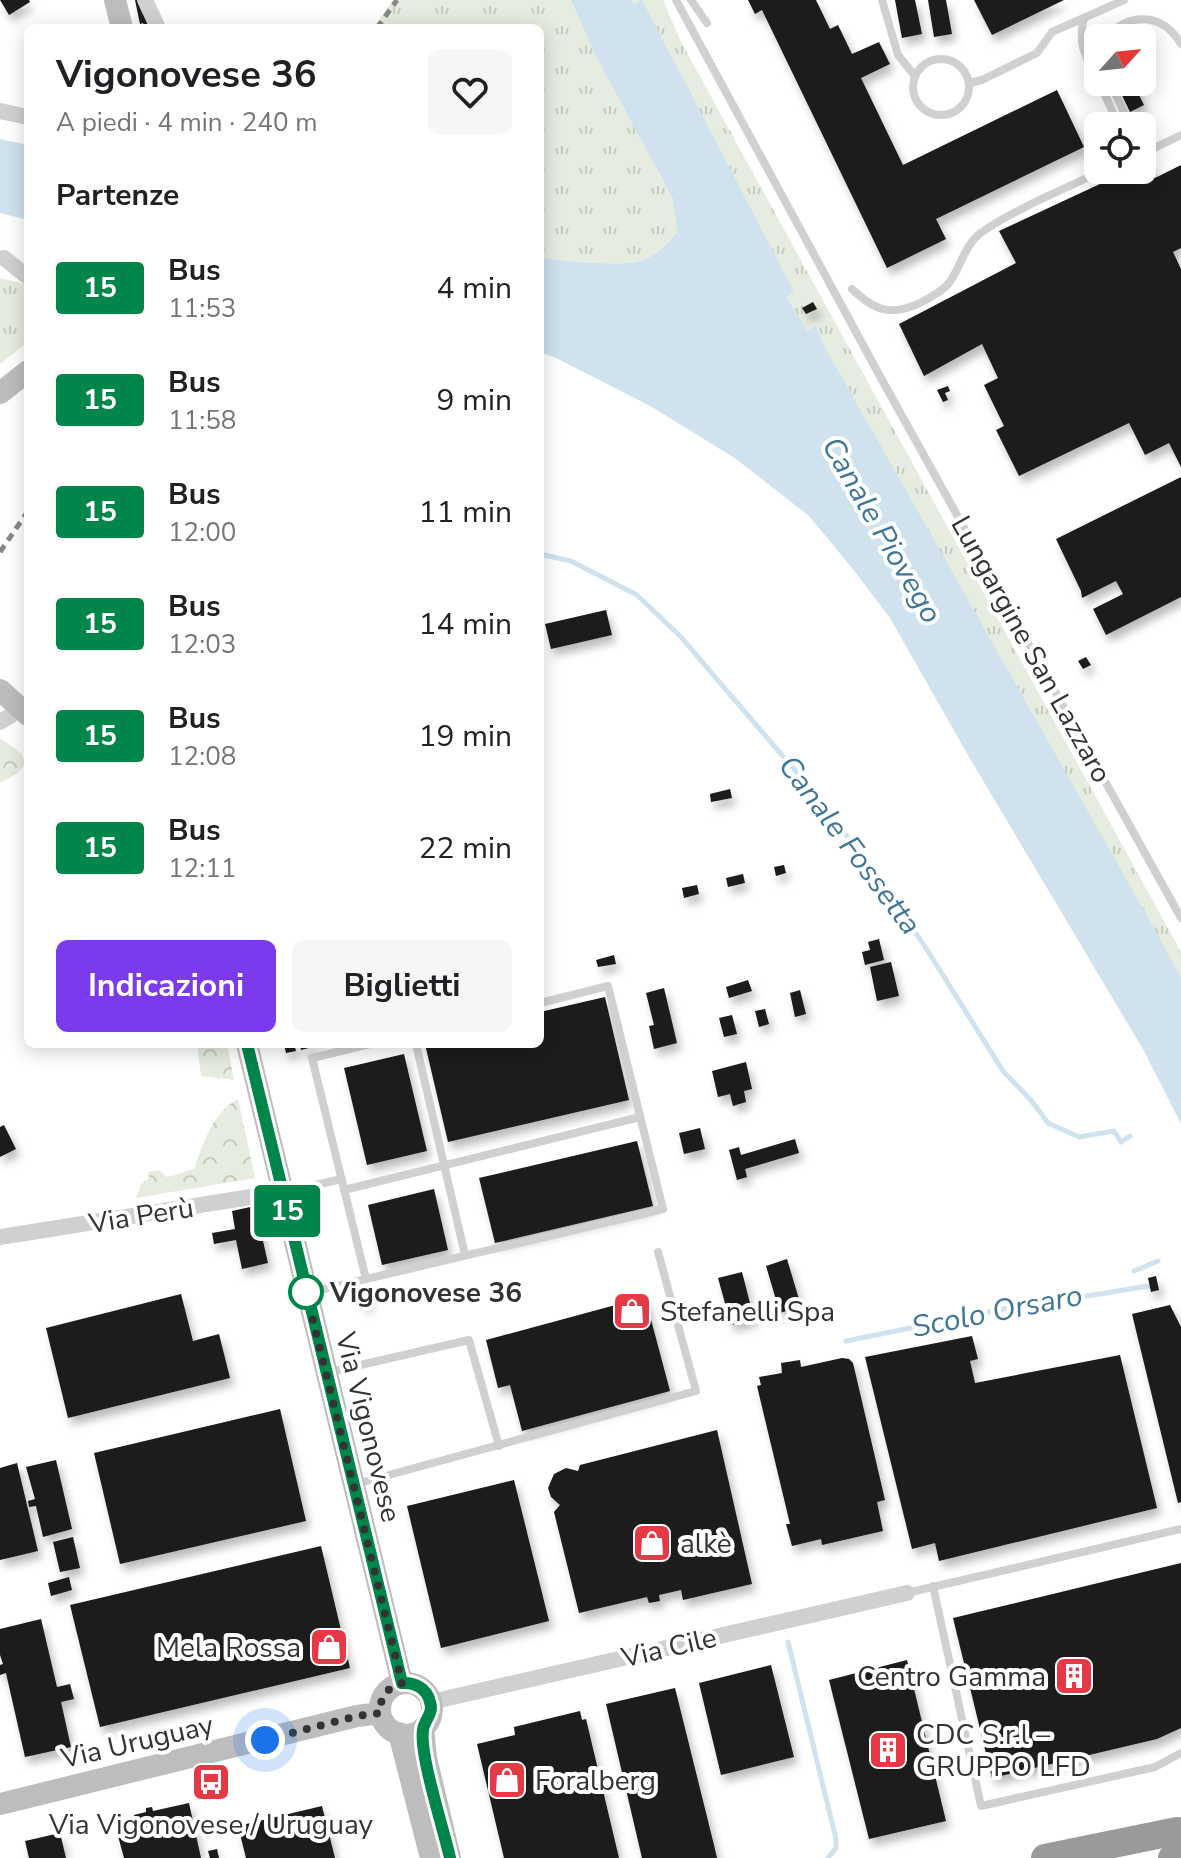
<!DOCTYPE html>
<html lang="it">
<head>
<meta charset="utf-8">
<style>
  :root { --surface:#fff; --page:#f6f6f6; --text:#202124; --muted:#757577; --accent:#7c3aed }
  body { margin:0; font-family:"Nunito Sans",sans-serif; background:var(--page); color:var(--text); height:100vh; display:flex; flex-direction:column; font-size:30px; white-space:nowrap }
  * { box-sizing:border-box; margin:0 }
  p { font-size:26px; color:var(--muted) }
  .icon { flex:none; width:44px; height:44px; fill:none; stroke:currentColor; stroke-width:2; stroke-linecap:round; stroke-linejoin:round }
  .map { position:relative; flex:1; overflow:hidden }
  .drawer { position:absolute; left:24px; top:24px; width:520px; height:1024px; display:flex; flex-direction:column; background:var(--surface); border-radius:12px; box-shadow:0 4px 20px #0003 }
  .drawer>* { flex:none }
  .badge { padding:0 16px; border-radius:6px; font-size:28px; line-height:52px }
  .needle { width:52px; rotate:63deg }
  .tools { position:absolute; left:1084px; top:24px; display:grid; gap:16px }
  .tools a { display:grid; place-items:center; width:72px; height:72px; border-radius:12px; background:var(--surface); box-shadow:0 4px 20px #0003; font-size:40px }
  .you { position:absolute; width:40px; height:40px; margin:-20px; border:6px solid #fff; border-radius:50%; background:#1a73e8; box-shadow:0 0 0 12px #1a73e833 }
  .map>.badge { position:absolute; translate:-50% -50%; box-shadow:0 0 0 4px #fff }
  h2 { padding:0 32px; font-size:30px; line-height:72px }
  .round { display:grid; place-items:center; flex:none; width:84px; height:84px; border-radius:12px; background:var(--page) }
  .summary { display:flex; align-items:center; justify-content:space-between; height:136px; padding:0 32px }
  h1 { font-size:38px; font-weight:700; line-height:60px }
  .primary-button { display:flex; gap:16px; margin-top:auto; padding:16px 32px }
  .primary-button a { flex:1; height:92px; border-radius:12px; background:var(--accent); color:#fff; font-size:32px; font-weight:700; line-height:92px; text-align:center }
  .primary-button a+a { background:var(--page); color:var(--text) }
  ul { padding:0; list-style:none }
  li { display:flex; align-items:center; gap:24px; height:112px; padding:0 32px }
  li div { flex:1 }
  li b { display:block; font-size:30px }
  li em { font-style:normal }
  li .badge { min-width:88px; font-weight:700; text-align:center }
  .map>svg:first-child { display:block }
</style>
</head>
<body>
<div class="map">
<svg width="1181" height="1858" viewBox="0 0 1181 1858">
  <defs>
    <pattern id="grass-tufts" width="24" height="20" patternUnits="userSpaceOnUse" patternTransform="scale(2)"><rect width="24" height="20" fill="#e6ecdf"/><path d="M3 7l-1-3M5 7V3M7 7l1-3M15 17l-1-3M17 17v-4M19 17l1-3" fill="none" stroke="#c6cbc0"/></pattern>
    <pattern id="forest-crowns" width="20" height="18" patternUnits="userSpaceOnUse" patternTransform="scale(2)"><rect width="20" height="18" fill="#e6ecdf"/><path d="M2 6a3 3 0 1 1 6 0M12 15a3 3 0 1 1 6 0" fill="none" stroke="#c6cbc0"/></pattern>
    <filter id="shadow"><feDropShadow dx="4" dy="7" stdDeviation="4" flood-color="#0004"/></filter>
  </defs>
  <rect width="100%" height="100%" fill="#fff"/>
  <g fill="url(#grass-tufts)">
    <path d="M 393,0 L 571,0 L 595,55 L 673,199 L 677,232 C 665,245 654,258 636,262 C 621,266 556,261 540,257 L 540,28 L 373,28 Z"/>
    <polygon points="632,0 663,0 680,40 1181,952 1181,978 825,347 816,327 807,332 787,296 794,291 642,1 634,4"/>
    <polygon points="0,278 28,285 28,342 0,364"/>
  </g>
  <g fill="url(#forest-crowns)">
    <polygon points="0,738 22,754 25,765 16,774 0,783"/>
    <polygon points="197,1044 227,1044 234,1080 201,1076"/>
    <path d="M 238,1099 L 255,1178 L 136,1198 L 141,1184 L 149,1178 L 148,1172 L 159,1170 L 167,1177 L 194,1169 C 203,1144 213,1111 238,1099 Z"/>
  </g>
  <g fill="#cfe2ee">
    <path d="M 571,0 L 632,0 L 634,4 L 642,0 L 794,291 L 787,297 L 807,331 L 816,326 L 825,347 L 1159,937 L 1181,978 L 1181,1124 L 1144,1051 L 969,757 L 890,618 L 852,568 L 809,516 L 736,459 L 652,407 L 556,358 L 540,352 L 540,257 C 556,261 621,266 636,262 C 654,258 665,246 677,232 L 673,199 L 595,55 Z"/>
    <polygon points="0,139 28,145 28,220 0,213"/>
  </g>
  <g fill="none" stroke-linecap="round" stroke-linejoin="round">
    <g stroke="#cfe2ee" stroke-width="5">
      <polyline points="540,554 571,561 637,595 681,637 817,796 864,859 924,945 1003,1071 1030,1099 1048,1123 1079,1137 1114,1131 1121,1142 1130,1136"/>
      <polyline points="1134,1271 1158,1261"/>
      <polyline points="846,1341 1073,1295 1081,1297 1148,1286"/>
      <polyline points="788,1642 836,1839 836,1848 828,1858"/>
    </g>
  </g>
  <g fill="#1a1a1a" filter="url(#shadow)">
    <polygon points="0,0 29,0 30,2 9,15"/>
    <polygon points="135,0 141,0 155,28 145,28 143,23 140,24"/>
    <polygon points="748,0 816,0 830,29 838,25 852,54 879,42 890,64 861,78 903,165 1057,90 1084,147 936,219 946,239 887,268 762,10 755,14"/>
    <polygon points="895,0 915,0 922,34 902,38"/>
    <polygon points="928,0 946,0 952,34 934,37"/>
    <polygon points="974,0 1064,0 992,35"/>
    <polygon points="1133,82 1137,82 1139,87 1136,89 1144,105 1130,112 1119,89"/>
    <polygon points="1148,162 1155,178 1181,165 1181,248 1173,252 1181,269 1181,467 1169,443 1145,455 1129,423 1019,476 996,430 1004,426 984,385 998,378 982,344 924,376 899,324 1016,263 999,231 1130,170 1142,170 1142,164"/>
    <polygon points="813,302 817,309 806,314 802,308"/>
    <polygon points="948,386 950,391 945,393 948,400 943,402 937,390"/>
    <polygon points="1181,477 1181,597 1106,635 1093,609 1123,594 1116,581 1082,598 1081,591 1056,539"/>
    <polygon points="606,610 612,635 551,649 545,624"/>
    <polygon points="1086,657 1091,665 1083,669 1078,661"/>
    <polygon points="730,789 732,798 711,802 710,794"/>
    <polygon points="784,865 786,873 776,876 774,867"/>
    <polygon points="743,874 745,883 728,887 726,878"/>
    <polygon points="697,885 699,894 684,898 682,888"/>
    <polygon points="879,939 884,960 865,965 862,952 870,950 868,942"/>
    <polygon points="614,955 616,964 598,967 596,960"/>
    <polygon points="891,962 899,996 877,1001 870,967"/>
    <polygon points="748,980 752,991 729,998 726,987"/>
    <polygon points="664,988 677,1043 654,1049 649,1026 654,1025 646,993"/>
    <polygon points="800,990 806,1014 795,1017 790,993"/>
    <polygon points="605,997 629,1100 448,1142 425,1044 540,1044 540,1012"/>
    <polygon points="765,1009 769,1024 759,1027 755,1011"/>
    <polygon points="732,1015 737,1034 724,1037 719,1018"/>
    <polygon points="284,1044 294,1044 296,1051 286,1053"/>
    <polygon points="300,1044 320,1044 320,1045 301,1050"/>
    <polygon points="404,1054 427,1151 367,1165 344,1068"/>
    <polygon points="746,1062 752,1089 744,1091 746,1102 733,1106 730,1094 718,1097 712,1071"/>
    <polygon points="4,1125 16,1149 0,1157 0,1127"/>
    <polygon points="700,1128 705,1149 684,1154 679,1133"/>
    <polygon points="795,1139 799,1153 745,1169 747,1177 737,1180 729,1150 739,1147 741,1155"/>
    <polygon points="637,1141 653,1206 495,1243 479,1178"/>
    <polygon points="434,1189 448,1250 382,1265 368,1205"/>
    <polygon points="255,1206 268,1263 242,1269 236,1240 214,1244 212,1233 235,1229 232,1211"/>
    <polygon points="787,1259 801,1306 780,1313 766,1266"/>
    <polygon points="742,1272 754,1319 731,1325 718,1278"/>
    <polygon points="1156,1276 1159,1290 1151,1292 1148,1278"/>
    <polygon points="181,1294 193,1341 219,1334 230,1378 68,1418 46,1328"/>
    <polygon points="367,1296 370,1304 362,1306 360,1297"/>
    <polygon points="645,1297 670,1391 522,1431 510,1385 498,1388 486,1340"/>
    <polygon points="1170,1305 1181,1327 1181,1502 1178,1503 1132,1314"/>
    <polygon points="972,1336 978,1359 970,1361 975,1383 1120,1355 1157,1508 939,1561 935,1543 912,1549 865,1357"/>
    <polygon points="842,1358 849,1359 853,1363 885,1500 877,1502 883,1531 822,1545 821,1539 792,1546 786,1524 790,1524 757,1386 761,1385 759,1377 782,1373 781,1363 800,1360 801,1367"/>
    <polygon points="280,1409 306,1521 120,1564 94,1453"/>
    <polygon points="717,1430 752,1584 683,1600 681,1590 659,1595 660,1601 649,1603 647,1597 579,1613 554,1512 560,1505 551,1497 548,1488 554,1474 566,1468 578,1471 580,1465"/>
    <polygon points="56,1460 72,1529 43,1537 36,1506 29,1507 28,1501 35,1499 26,1467"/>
    <polygon points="17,1463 38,1551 0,1560 0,1468"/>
    <polygon points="514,1480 549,1621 441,1648 407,1506"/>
    <polygon points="73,1537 80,1568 60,1572 53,1542"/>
    <polygon points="321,1546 350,1668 100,1727 70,1605"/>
    <polygon points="1181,1563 1181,1728 1157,1739 992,1778 953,1618"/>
    <polygon points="69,1577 72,1590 51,1596 48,1583"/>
    <polygon points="41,1619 57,1687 70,1684 74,1699 61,1702 71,1747 25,1757 6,1673 0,1675 0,1665 3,1664 0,1655 0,1629"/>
    <polygon points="907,1660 946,1821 869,1839 829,1680"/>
    <polygon points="771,1665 794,1757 721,1775 699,1683"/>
    <polygon points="675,1688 714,1845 717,1858 642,1858 606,1704"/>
    <polygon points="580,1711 582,1720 586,1719 619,1858 504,1858 477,1744 515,1735 514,1727"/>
    <polygon points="189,1803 201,1858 124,1858 118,1836 137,1832 134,1815 146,1812 146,1808 152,1807 153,1811"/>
    <polygon points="322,1806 335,1858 246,1858 238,1826"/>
    <polygon points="60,1833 66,1858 29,1858 25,1841"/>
    <polygon points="217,1849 219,1858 210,1858 208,1851"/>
  </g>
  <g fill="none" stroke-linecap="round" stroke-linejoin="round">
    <g stroke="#d0d0d0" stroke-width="8">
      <polyline points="676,0 882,380 1181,918"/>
      <polyline points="691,0 707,23"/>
      <polyline points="882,0 898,55 915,76"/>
      <path d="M 1084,18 C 1077,44 1086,57 1098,81"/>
      <path d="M 1105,38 C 1129,12 1162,12 1181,44"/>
      <circle cx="941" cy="87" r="28"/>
      <polyline points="1099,82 1119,126"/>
      <polyline points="1110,82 1130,126"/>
      <polyline points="969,83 982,80 1037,53 1052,32 1124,0"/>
      <polyline points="1142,154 1181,135"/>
      <path d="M 852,289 C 876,312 893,317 924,301 C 933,295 942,292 949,283 C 962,265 964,245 982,232 C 1015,209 1067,188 1104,170"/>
      <polyline points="416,1044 465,1255"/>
      <polyline points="344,1190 640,1117"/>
      <polyline points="284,1192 342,1179"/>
      <polyline points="366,1279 312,1058 370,1044"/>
      <polyline points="311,1292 663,1209 608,986 540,1003"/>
      <polyline points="330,1372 469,1340 499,1446"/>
      <polyline points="356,1484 696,1391 658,1252"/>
      <polyline points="933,1586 981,1806 1155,1767 1181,1753"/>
      <polyline points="907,1593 1181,1529"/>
    </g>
    <g stroke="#d0d0d0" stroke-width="16">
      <polyline points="145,0 158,28"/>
      <polyline points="0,111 28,117"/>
      <polyline points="4,258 28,277"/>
      <polyline points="0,722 10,716 19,707"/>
      <polyline points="0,1237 282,1192"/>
      <polyline points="431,1702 907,1593"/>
    </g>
    <g stroke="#bdbdbd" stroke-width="22">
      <polyline points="115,0 122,28"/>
      <polyline points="0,393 28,371"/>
      <polyline points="0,690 28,715"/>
      <polyline points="247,1044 402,1683"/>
      <circle cx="406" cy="1709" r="26"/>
      <polyline points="423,1728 426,1758 450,1858"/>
      <polyline points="399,1733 431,1858"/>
      <polyline points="0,1804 357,1716 380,1713"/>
    </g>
    <g stroke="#9a9a9a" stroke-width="28">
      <polyline points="1045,1858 1177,1831"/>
      <polyline points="1172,1858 1181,1855"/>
    </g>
    <g stroke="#888" stroke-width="5" stroke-dasharray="8 6" stroke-linecap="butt">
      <polyline points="377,28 397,0"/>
      <polyline points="0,552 28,511"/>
    </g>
  </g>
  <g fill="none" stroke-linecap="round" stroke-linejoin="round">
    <defs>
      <path id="line" d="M 247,1044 L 402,1683 C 414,1682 427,1688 430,1702 C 434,1714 424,1720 423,1730 C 419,1754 444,1830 450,1858"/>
    </defs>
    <use href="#line" stroke="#fff" stroke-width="18"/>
    <use href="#line" stroke="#00854a" stroke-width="12"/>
    <path stroke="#333" stroke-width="8" stroke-dasharray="0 14.4" d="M 265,1740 L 357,1716 L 380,1713 C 380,1697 386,1688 402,1683 L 306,1292"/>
  </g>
  <defs>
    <symbol id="shop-square" viewBox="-11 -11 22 22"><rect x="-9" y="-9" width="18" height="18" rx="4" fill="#e63946" stroke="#fff"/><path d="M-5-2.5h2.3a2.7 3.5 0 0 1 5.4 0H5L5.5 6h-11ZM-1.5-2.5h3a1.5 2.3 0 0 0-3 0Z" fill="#fff"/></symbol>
    <symbol id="building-square" viewBox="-11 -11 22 22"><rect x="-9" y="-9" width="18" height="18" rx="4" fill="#e63946" stroke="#fff"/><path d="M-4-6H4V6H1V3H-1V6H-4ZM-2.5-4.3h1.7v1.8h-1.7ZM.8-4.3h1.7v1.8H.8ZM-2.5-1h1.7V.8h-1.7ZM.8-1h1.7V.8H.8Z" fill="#fff"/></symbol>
    <symbol id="bus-square" viewBox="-11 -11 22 22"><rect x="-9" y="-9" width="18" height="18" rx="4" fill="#e63946" stroke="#fff"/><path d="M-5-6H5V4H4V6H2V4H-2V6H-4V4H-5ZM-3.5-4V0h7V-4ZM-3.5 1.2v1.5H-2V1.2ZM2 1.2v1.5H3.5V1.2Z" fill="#fff"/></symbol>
  </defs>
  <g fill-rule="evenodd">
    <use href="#shop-square" x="610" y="1289" width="44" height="44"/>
    <use href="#shop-square" x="630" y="1521" width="44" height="44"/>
    <use href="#shop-square" x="307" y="1625" width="44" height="44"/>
    <use href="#building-square" x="1052" y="1654" width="44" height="44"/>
    <use href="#building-square" x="866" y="1728" width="44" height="44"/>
    <use href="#shop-square" x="485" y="1758" width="44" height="44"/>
    <use href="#bus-square" x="189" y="1760" width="44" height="44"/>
  </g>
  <circle fill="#fff" stroke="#00854a" stroke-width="4" cx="306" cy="1292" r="16"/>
  <g text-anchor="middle" stroke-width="8" stroke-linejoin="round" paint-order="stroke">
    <g font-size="28" fill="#333" stroke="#fff">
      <text transform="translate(1032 649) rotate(61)" y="10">Lungargine San Lazzaro</text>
      <text transform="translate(141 1215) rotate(-9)" y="10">Via Perù</text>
      <text transform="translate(369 1427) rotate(76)" y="10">Via Vigonovese</text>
      <text transform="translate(669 1647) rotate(-13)" y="10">Via Cile</text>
      <text transform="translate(137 1741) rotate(-13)" y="10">Via Uruguay</text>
    </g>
    <g font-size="28" font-weight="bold" fill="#333" stroke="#fff" text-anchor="start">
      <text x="330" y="1302">Vigonovese 36</text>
    </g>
    <g font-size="28" fill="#333" stroke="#fff" text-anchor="start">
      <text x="660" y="1321">Stefanelli Spa</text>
      <text x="680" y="1553">alkè</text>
      <text x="301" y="1657" text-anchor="end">Mela Rossa</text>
      <text x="1046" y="1686" text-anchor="end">Centro Gamma</text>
      <text x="916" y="1744">CDC S.r.l –<tspan x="916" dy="32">GRUPPO LFD</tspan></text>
      <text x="535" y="1790">Foralberg</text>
      <text x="211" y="1834" text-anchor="middle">Via Vigonovese / Uruguay</text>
    </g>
    <g font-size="30" font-style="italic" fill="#3f7597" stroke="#fff">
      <text transform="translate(882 530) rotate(60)" y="10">Canale Piovego</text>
      <text transform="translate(850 845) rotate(53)" y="10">Canale Fossetta</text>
      <text transform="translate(997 1311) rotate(-11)" y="10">Scolo Orsaro</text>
    </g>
  </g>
</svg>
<div class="tools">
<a><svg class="needle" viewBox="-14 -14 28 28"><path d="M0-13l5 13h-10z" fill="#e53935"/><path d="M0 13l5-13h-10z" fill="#757577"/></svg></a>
<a><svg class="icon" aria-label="locate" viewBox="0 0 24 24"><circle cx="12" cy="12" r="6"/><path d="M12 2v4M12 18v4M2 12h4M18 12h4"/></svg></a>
</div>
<div class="you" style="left:265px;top:1740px"></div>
<b class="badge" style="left:287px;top:1211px;background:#00854a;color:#fff">15</b>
<section class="drawer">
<div class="summary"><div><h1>Vigonovese 36</h1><p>A piedi · 4 min · 240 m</p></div><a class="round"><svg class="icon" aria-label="heart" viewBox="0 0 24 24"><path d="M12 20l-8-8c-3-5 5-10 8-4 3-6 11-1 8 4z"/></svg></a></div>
<h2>Partenze</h2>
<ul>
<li><span class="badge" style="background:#00854a;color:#fff">15</span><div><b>Bus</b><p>11:53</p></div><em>4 min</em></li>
<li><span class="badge" style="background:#00854a;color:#fff">15</span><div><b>Bus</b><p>11:58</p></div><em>9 min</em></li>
<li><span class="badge" style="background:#00854a;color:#fff">15</span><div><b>Bus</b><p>12:00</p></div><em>11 min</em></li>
<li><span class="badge" style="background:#00854a;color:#fff">15</span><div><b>Bus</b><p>12:03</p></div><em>14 min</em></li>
<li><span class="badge" style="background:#00854a;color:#fff">15</span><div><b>Bus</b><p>12:08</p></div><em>19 min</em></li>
<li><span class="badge" style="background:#00854a;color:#fff">15</span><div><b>Bus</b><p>12:11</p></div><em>22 min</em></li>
</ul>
<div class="primary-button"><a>Indicazioni</a><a>Biglietti</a></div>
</section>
</div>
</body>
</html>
